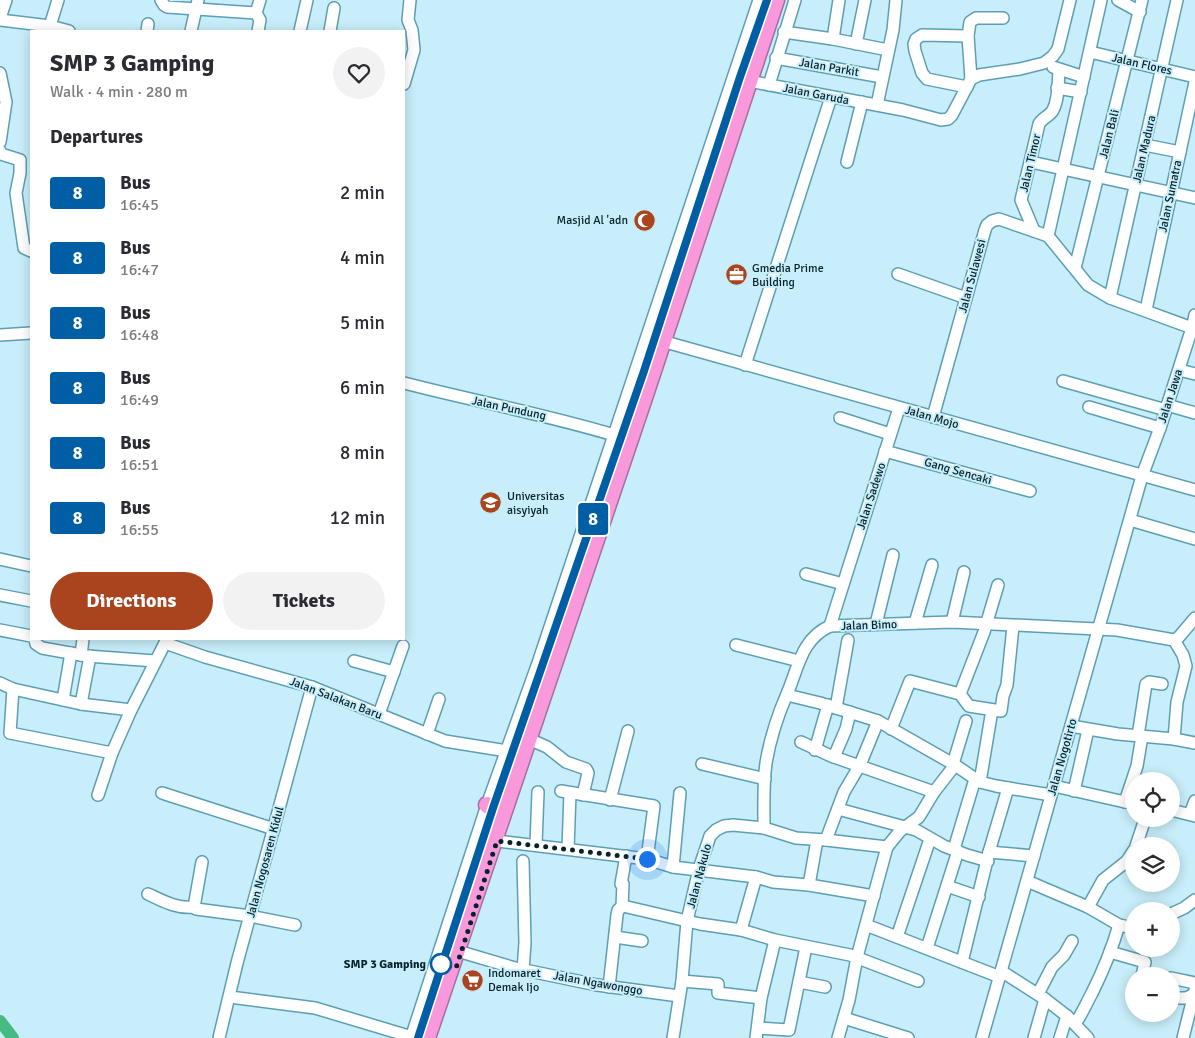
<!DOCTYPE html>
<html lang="en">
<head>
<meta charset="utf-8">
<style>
  :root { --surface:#fff; --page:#f2f2f3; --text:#2b2b33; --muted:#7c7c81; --accent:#aa441e }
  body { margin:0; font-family:Signika,sans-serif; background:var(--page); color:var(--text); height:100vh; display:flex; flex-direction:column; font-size:19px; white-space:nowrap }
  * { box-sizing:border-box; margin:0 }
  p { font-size:16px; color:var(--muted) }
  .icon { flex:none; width:28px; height:28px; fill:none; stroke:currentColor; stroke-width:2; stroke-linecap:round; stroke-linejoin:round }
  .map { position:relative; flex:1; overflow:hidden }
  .side { position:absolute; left:30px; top:30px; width:375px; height:610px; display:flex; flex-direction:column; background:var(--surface); border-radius:0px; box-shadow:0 2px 12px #0003 }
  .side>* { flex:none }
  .badge { padding:0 10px; border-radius:4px; font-size:18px; line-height:32px }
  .buttons { position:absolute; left:1125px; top:772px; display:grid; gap:10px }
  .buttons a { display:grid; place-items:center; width:55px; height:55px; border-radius:50%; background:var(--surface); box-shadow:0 2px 12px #0003; font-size:25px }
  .you { position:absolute; width:25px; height:25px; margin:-12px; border:4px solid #fff; border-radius:50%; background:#1a73e8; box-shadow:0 0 0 8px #1a73e833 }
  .map>.badge { position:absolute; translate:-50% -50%; box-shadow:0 0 0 2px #fff }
  h2 { padding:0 20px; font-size:19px; line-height:45px }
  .round { display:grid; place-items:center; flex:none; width:52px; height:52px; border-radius:26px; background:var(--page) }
  .overview { display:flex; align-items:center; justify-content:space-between; height:85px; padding:0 20px }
  h1 { font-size:24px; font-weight:700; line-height:38px }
  .action { display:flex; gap:10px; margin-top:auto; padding:10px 20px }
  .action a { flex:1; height:58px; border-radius:30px; background:var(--accent); color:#fff; font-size:20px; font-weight:700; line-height:58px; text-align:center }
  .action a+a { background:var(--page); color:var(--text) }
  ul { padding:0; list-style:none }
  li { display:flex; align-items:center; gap:15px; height:65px; padding:0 20px }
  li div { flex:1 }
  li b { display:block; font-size:19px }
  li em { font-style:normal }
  li .badge { min-width:55px; font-weight:700; text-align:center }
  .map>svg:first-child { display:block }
</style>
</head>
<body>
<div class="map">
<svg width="1195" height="1038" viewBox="0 0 1195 1038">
  <rect width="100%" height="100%" fill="#c7eefa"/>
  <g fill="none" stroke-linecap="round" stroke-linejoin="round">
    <polyline stroke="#47ba83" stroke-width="12" points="0,1021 13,1038"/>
    <defs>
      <g id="minor">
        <polyline points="161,0 164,5 167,7 256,13 260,20 258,31"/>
        <polyline points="1118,0 1140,12"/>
        <polyline points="256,13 260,0"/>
        <polyline points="0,18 6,0"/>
        <polyline points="0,20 50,26 69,31"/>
        <polyline points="50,26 58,0"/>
        <polyline points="147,31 148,24"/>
        <polyline points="191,31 198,0"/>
        <polyline points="300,31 307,0"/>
        <polyline points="330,31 334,8"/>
        <polyline points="784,32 833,39 839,0"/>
        <polyline points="833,39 888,50"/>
        <polyline points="856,44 865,0"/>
        <polyline points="1090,52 1195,77"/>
        <polyline points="776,58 882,77"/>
        <polyline points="1053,67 1084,77"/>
        <polyline points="0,73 6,102 0,142"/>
        <polyline points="971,79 968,36 970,22 976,18 1003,18"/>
        <polyline points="754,82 903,110 941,120 948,119 952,115 971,79 979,75 1020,69 1044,63 1053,56 1058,49 1070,0"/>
        <polyline points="404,84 414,50 412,30 408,20 410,0"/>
        <polyline points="769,85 795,0"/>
        <polyline points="967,87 927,79 922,73 915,51 914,44 916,39 922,35 968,36"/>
        <polyline points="1057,88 1081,92"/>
        <polyline points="877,105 893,30 896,0"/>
        <polyline points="1145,145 1180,152"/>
        <polyline points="0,151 1,154 20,160 20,173 16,193 24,248 31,251"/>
        <polyline points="847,162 862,102"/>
        <polyline points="1031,162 1195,198"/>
        <path d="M 1034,231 L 1021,200 L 1039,124 C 1042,118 1050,116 1053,110 C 1059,99 1058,82 1059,70"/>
        <polyline points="1048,236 1101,0"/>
        <polyline points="1075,268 1142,0"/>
        <polyline points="898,274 966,298"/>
        <polyline points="1110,298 1177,0"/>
        <polyline points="1146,310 1195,82"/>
        <polyline points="0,335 31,333"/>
        <polyline points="669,343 1195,490"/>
        <polyline points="745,365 831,97"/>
        <polyline points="1179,370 1195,374"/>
        <polyline points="1063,381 1166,410"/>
        <path d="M 404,383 C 474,401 544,414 614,435"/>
        <polyline points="1167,405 1195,413"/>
        <polyline points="1089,407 1160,428"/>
        <polyline points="933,417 985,230 987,225 992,221 999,219 1048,236 1088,285 1110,298 1195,329"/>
        <polyline points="840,418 890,434"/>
        <polyline points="885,451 1030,491"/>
        <polyline points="1130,520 1195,539"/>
        <polyline points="0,559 31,566"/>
        <polyline points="806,574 843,584"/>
        <polyline points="0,595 31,601"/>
        <polyline points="952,622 964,572"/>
        <polyline points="915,623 932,565"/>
        <polyline points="876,624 893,555"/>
        <polyline points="830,626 899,408"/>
        <polyline points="0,630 31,636"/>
        <polyline points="35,639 36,644 42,648 87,656 155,661"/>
        <polyline points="165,643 205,657 312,687 445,741 507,751"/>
        <polyline points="736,645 799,661"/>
        <polyline points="81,655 83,639"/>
        <polyline points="354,661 394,672"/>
        <polyline points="0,683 13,689 81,704 131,710"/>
        <polyline points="13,689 10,733 112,753"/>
        <polyline points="960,694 969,706 1001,711 1003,696 1007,685 1013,626"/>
        <polyline points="960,694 984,632 998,585"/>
        <polyline points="787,695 820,703 878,721 955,765 980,782 996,786 1051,795"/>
        <polyline points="63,700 71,653"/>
        <polyline points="81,704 90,656"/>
        <polyline points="836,708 848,640"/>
        <polyline points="379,714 403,646"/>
        <polyline points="1071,726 1118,734 1174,739 1195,743"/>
        <polyline points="891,729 910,681 960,694"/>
        <polyline points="427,734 439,699"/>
        <polyline points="1138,736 1146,684 1149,682 1162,684"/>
        <polyline points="1174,739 1177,702 1186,666 1183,655 1174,640"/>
        <polyline points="531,740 547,747 566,762 586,769 588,773 583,795"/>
        <polyline points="801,742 831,756 934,792"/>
        <polyline points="815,750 828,705"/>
        <polyline points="834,757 846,729 850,712"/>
        <polyline points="702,764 765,779"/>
        <polyline points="953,764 966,721"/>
        <polyline points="980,782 992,710"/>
        <polyline points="1054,786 1134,804"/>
        <polyline points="561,791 654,806 647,859"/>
        <polyline points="1074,791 1088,730"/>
        <polyline points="162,793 274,829"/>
        <polyline points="98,795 112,753 131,710 167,639"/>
        <polyline points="610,800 628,731"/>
        <polyline points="1125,802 1137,766 1142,736"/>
        <polyline points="838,809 916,830 944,846 967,855 988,861"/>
        <polyline points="1171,810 1195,816"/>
        <polyline points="1190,814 1195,801"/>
        <path d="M 764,828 C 764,807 763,784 766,763 C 770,739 777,717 787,694 C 798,669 801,639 830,626 L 952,622 L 1117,630 L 1174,640 L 1178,638 L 1195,618"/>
        <polyline points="826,840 844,792 860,765 878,721"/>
        <polyline points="497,841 647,859 673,867 756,877 773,882 809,885 874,896"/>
        <polyline points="536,844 538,792"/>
        <polyline points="1136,846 1145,819"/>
        <polyline points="568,849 570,793"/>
        <polyline points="954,849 975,779"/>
        <polyline points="989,852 1034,856"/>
        <polyline points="523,861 525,943 523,970"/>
        <polyline points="202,862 194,907 196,909 250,916 295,925"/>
        <polyline points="673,867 680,793"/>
        <polyline points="1027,881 1088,907 1119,925"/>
        <polyline points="809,885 817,840"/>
        <polyline points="947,886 979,897"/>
        <path d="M 148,894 C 163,901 177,909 194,907"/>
        <polyline points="622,906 623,884 621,884 626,856"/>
        <polyline points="1088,907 1103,880 1127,861 1134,850"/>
        <polyline points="1171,914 1184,908 1195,900"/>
        <polyline points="866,925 1000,977"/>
        <polyline points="741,930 756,877"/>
        <polyline points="615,937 642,941"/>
        <polyline points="897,937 930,839"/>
        <polyline points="927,948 958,851"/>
        <polyline points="461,952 515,968 597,985 679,996"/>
        <polyline points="1110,952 1145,962 1142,976"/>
        <polyline points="962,962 989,852 1008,788"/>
        <polyline points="1001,971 1045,999 1067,1016 1088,1038"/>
        <polyline points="1171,978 1195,983"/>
        <polyline points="682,981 718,984 718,993 761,998"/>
        <polyline points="799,982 825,987"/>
        <polyline points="609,987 617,915 618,910 623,906 700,924 741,930 775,940 850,955 918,981"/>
        <polyline points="1038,994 1052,967 1064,955 1072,941"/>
        <polyline points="230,997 315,1008 412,1037"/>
        <polyline points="1171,998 1186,998 1195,994"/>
        <polyline points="844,1018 908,1038"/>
        <path d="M 1075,1024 C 1082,1014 1086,1004 1092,993 C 1103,971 1112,949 1119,925 L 1134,928"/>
        <polyline points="758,1028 789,1030 806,947"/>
        <polyline points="219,1038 237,963 312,687"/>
        <polyline points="411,1038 487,805 539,660 759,0"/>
        <polyline points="673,1038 682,981 687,921 699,869 710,836 716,830 724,826 733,825 764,828 796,838 826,840 887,847"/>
        <polyline points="756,1038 761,998 775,940"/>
        <polyline points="838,1038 849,1000 857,957 887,847 900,831 919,817 934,792 955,765"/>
        <polyline points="982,1038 1142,476 1160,428 1192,328 1195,315"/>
        <polyline points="1034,1038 1045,999"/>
        <polyline points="1060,1038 1067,1016"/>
        <polyline points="1183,1038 1195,990"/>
      </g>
      <g id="highway">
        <polyline points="487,805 493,808"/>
        <polyline points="427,1038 643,401 776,0"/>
      </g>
    </defs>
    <use href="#minor" stroke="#5d9fb2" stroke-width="14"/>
    <use href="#highway" stroke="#a56f9e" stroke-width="19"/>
    <use href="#minor" stroke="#fff" stroke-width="11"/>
    <use href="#highway" stroke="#fa98dc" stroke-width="16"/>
  </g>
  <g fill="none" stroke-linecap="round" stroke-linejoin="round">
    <defs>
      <polyline id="line" points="418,1038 493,808 644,371 740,77 767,0"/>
    </defs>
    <use href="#line" stroke="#fff" stroke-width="11"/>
    <use href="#line" stroke="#005ea5" stroke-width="8"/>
    <polyline stroke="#06222a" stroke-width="5" stroke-dasharray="0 9" points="441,964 456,968 497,841 647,859"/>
  </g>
  <defs>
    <symbol id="mosque-disc" viewBox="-11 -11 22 22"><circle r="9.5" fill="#aa441e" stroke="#c7eefa"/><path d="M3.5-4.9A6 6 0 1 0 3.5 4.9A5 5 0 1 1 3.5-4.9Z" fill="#fff"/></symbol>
    <symbol id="office-disc" viewBox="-11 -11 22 22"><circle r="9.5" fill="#aa441e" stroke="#c7eefa"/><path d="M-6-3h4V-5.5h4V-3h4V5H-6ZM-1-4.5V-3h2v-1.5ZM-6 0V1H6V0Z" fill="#fff"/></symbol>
    <symbol id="university-disc" viewBox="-11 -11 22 22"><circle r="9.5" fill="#aa441e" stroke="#c7eefa"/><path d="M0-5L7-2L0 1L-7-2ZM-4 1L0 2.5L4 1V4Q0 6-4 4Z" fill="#fff"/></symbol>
    <symbol id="supermarket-disc" viewBox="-11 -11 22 22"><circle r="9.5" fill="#aa441e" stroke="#c7eefa"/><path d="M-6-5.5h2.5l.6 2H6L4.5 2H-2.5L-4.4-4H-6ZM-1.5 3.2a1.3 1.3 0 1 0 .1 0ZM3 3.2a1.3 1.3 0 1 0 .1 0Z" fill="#fff"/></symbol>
  </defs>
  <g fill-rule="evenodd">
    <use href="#mosque-disc" x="632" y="208" width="25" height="25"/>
    <use href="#office-disc" x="724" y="262" width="25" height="25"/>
    <use href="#university-disc" x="478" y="490" width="25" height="25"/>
    <use href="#supermarket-disc" x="460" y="968" width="25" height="25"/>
  </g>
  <circle fill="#fff" stroke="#005ea5" stroke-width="2.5" cx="441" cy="964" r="10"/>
  <g text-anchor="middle" stroke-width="4" stroke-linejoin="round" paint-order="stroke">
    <g font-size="12" fill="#06222a" stroke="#c7eefa">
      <text transform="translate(1142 64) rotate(13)" y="4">Jalan Flores</text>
      <text transform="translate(829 67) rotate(10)" y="4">Jalan Parkit</text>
      <text transform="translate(816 94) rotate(11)" y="4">Jalan Garuda</text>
      <text transform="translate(1109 134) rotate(-76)" y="4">Jalan Bali</text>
      <text transform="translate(1144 149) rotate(-77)" y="4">Jalan Madura</text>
      <text transform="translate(1030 163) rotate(-77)" y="4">Jalan Timor</text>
      <text transform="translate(1170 196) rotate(-78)" y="4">Jalan Sumatra</text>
      <text transform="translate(972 276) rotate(-75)" y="4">Jalan Sulawesi</text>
      <text transform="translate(1170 396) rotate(-72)" y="4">Jalan Jawa</text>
      <text transform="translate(509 408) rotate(12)" y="4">Jalan Pundung</text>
      <text transform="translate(932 417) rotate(16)" y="4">Jalan Mojo</text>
      <text transform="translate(958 471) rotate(16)" y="4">Gang Sencaki</text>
      <text transform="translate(871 496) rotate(-72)" y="4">Jalan Sadewo</text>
      <text transform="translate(869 625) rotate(-2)" y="4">Jalan Bimo</text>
      <text transform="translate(336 698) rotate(21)" y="4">Jalan Salakan Baru</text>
      <text transform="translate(1062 757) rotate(-74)" y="4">Jalan Nogotirto</text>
      <text transform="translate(265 862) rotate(-75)" y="4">Jalan Nogosaren Kidul</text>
      <text transform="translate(699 876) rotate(-75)" y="4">Jalan Nakulo</text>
      <text transform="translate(598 983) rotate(10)" y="4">Jalan Ngawonggo</text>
    </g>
    <g font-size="12" fill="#06222a" stroke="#c7eefa" text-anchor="start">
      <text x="628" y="224" text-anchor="end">Masjid Al 'adn</text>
      <text x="752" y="272">Gmedia Prime<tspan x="752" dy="14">Building</tspan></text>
      <text x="507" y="500">Universitas<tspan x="507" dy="14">aisyiyah</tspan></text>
      <text x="488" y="977">Indomaret<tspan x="488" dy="14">Demak Ijo</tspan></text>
    </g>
    <g font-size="12" font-weight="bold" fill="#06222a" stroke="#c7eefa" text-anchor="end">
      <text x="426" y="968">SMP 3 Gamping</text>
    </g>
  </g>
</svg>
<div class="buttons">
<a><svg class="icon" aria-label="locate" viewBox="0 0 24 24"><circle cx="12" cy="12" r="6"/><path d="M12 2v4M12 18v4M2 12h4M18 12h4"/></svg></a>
<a><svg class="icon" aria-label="layers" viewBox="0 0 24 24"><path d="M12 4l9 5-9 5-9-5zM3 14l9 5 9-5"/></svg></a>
<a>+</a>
<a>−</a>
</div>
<div class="you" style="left:647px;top:859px"></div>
<b class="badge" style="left:593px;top:519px;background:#005ea5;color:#fff">8</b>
<section class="side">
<div class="overview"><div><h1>SMP 3 Gamping</h1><p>Walk · 4 min · 280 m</p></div><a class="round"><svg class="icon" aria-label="heart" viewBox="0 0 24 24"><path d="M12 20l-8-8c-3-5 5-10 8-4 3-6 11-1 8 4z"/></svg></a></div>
<h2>Departures</h2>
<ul>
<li><span class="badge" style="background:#005ea5;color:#fff">8</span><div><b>Bus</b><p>16:45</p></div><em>2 min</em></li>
<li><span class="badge" style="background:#005ea5;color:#fff">8</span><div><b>Bus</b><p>16:47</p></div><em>4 min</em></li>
<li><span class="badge" style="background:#005ea5;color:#fff">8</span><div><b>Bus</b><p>16:48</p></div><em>5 min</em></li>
<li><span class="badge" style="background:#005ea5;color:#fff">8</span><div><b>Bus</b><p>16:49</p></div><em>6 min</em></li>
<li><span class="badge" style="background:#005ea5;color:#fff">8</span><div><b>Bus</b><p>16:51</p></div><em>8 min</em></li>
<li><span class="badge" style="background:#005ea5;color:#fff">8</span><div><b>Bus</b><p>16:55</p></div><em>12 min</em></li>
</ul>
<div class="action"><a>Directions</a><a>Tickets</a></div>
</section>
</div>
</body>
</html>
